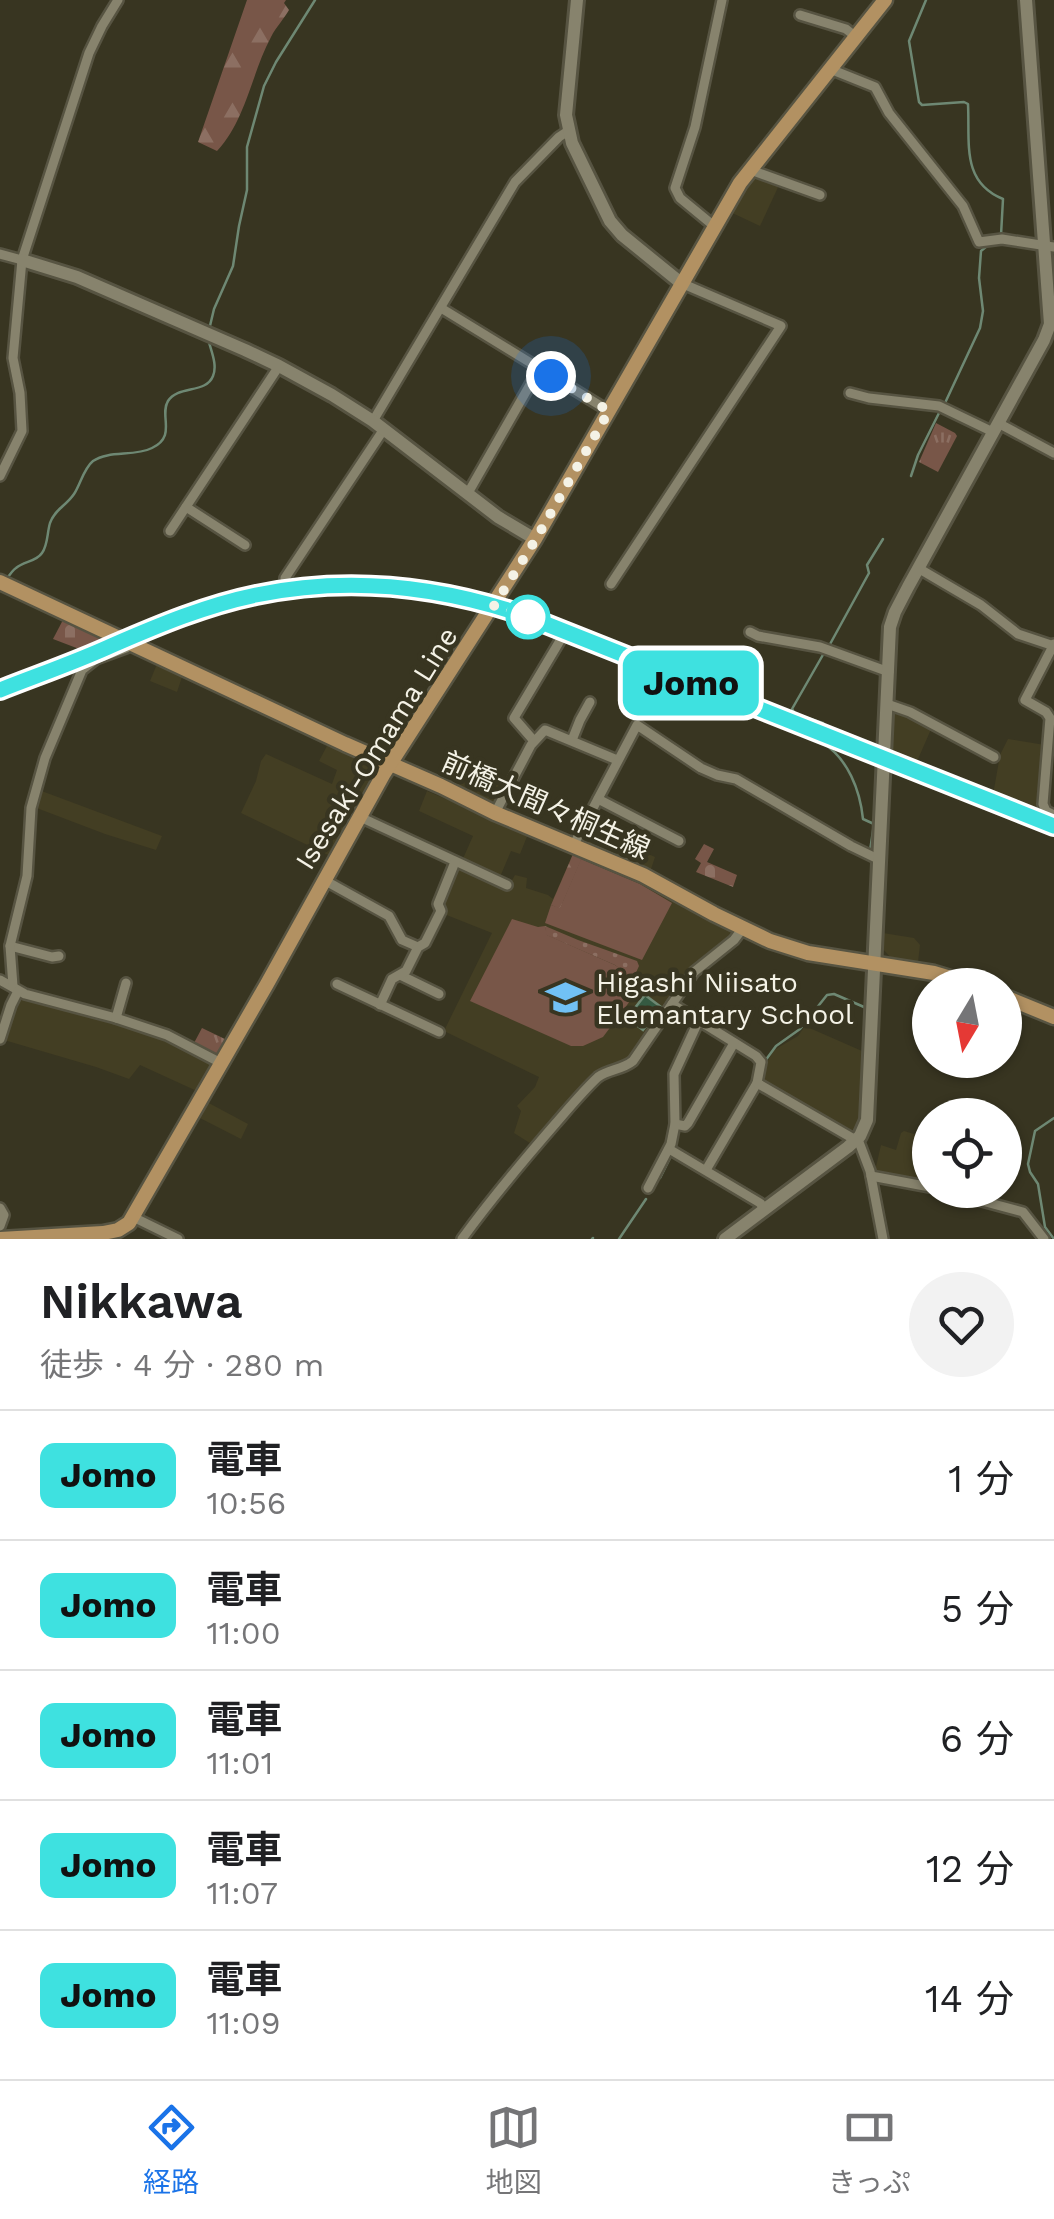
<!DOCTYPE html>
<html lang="ja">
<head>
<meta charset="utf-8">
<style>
  :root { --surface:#fff; --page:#f2f2f2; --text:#202124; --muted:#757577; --line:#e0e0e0; --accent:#1a73e8 }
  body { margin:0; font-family:"Work Sans","Noto Sans JP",sans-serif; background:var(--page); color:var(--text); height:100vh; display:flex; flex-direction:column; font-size:38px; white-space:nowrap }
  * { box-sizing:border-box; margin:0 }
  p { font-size:32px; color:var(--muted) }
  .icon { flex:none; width:55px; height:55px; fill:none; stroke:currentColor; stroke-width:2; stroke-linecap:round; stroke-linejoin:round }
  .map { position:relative; height:1239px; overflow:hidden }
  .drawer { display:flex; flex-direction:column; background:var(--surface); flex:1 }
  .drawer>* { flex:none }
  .badge { padding:0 20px; border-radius:15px; font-size:35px; line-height:65px }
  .needle { width:65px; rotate:190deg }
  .tools { position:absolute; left:912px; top:968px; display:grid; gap:20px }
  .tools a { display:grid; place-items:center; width:110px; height:110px; border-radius:50%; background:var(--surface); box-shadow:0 2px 8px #0004; font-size:50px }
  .you { position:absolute; width:50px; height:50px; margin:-25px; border:8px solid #fff; border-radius:50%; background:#1a73e8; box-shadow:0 0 0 15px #1a73e833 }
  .map>.badge { position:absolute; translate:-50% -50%; box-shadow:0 0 0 5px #fff }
  .round { display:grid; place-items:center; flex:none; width:105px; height:105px; border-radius:52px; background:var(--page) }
  .overview { display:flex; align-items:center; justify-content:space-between; height:170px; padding:0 40px }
  h1 { font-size:48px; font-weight:600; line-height:75px }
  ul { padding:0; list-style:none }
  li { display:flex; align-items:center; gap:30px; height:130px; padding:0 40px; border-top:2px solid var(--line) }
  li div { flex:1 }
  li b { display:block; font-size:38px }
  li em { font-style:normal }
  li .badge { min-width:110px; font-weight:700; text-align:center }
  .tab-bar { display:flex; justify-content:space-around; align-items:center; height:140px; border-top:2px solid var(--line); background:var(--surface); font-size:28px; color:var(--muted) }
  .tab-bar a { display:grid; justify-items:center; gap:5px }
  .tab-bar .selected { color:var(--accent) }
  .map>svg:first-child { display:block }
</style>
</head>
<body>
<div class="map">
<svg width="1054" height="1239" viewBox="0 0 1054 1239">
  <defs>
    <pattern id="grass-tufts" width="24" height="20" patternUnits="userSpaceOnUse" patternTransform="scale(2.5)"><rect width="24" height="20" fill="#785648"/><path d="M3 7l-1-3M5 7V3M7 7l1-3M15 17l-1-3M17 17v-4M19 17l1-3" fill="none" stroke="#8c6f62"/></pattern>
    <pattern id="forest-firs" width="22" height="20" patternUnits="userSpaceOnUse" patternTransform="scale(2.5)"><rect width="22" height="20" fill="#785648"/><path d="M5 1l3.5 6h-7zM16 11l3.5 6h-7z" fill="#8c6f62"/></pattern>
    <pattern id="cemetery-stones" width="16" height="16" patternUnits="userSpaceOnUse" patternTransform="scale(2.5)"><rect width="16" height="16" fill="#785648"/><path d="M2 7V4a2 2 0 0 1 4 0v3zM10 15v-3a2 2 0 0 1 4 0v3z" fill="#8c6f62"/></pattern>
    <pattern id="park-dots" width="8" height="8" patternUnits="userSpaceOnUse" patternTransform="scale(2.5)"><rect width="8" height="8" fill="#785648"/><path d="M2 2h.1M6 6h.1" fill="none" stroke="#8c6f62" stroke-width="1.8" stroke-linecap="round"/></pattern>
    <pattern id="water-ripples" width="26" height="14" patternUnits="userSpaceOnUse" patternTransform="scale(2.5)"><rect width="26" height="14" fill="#355a42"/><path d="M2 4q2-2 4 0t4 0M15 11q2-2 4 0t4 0" fill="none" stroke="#53725d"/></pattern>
  </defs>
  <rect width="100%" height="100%" fill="#383521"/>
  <g fill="#433e23">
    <polygon points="754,173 780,183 760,226 728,211"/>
    <polygon points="363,579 417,583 491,599 484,609 410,592 353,590 319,592 232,605 139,640 127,634 223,597 274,586"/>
    <polygon points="564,628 831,728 880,750 881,762 832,743 818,741 565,639 560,635"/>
    <polygon points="114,641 123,645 0,695 0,688"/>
    <polygon points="157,664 182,677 177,692 150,681"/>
    <polygon points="891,709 932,727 915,766 993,795 1000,755 1008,739 1045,745 1037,811 1054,819 1054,832 889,766"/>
    <polygon points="328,744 372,764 375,775 330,856 241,813 256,781 261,761 266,754 332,784 337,770 319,761"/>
    <polygon points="461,766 505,789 496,807 453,784"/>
    <polygon points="39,790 162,836 156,850 105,834 34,807"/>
    <polygon points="427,791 528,834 520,854 511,851 500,877 511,882 515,875 527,878 526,888 548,895 553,899 573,854 640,882 733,932 732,937 695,966 626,1062 601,1070 533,1145 514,1133 521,1111 517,1106 535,1087 539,1077 444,1031 492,933 444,914 442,906 473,836 419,811"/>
    <polygon points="592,817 617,831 614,839 655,857 650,872 582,842"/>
    <polygon points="883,933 914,938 920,945 918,962 892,959 883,949"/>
    <polygon points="21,997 149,1032 184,1046 210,1061 213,1067 199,1092 140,1065 129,1079 96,1067 4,1040 15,1000"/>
    <polygon points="805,1026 862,1051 861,1112 858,1125 852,1134 762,1081 766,1064 774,1050 798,1036"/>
    <polygon points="205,1101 248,1124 241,1139 196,1116"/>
    <polygon points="904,1131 924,1137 923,1141 930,1143 930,1184 875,1171 881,1145 896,1150 901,1133"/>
  </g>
  <g fill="url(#grass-tufts)">
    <polygon points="936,423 955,433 957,436 938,472 919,462"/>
    <polygon points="202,1028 229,1041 220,1058 194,1043"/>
  </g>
  <g fill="url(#forest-firs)">
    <path d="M 247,0 L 286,0 L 284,3 L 289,10 C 284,19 276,27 271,37 C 252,72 246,120 217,151 L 198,142 Z"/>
    <polygon points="573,854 582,858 560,909 551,905"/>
  </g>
  <g fill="url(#cemetery-stones)">
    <polygon points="64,618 114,641 87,652 53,639"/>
    <polygon points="704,844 714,849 707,862 737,875 733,887 696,872 701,863 695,859"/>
  </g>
  <polygon fill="url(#park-dots)" points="545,926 578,940 637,961 639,966 633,979 615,965 546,935"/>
  <g fill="#785648">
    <polygon points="581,859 640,884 672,903 642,960 545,923 551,905 560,908"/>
    <polygon points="512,919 538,927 545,926 547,935 615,965 642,985 603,1037 583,1046 571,1046 470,1001"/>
  </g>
  <polygon fill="url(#water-ripples)" stroke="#6e8873" stroke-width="2.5" points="645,995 661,1007 643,1030 627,1018"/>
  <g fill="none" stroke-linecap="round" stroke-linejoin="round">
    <g stroke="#6e8873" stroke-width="2.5">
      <path d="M 926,0 L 909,41 L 919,102 L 922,105 L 964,102 L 968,104 C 970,143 961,182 1003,199 L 1001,235"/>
      <polyline points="209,330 214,309 233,266 239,226 247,190 247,147 264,86 276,62 315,0"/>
      <polyline points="945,403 980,328 983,311 979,278 981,251 987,246"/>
      <polyline points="994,417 1010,389"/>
      <polyline points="911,476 918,455 940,411"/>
      <path d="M 6,580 C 8,577 13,570 16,568 C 24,561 36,562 42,553 C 48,545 47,533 50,523 C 55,509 66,506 74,494 C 80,485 84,468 93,461 C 109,450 134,457 152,448 C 177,436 159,416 168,401 C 178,385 206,394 213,376 C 218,364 210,349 208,338"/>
      <polyline points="829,646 869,573 867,565 883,539"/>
      <polyline points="824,653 792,709 795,714 823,723 825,726"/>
      <polyline points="882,665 884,628"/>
      <path d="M 823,743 C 848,759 860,790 863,819 L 874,824 L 870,851"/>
      <polyline points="765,1061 776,1046 800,1029 827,995 834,994 864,1007"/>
      <polyline points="1054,1118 1035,1131 1028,1164 1030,1172 1038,1184 1045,1227 1054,1239"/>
      <polyline points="677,1148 701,1163 706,1162"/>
      <polyline points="660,1178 670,1158"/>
      <polyline points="592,1239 593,1238"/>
      <polyline points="619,1239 646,1199"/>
    </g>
    <defs>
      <g id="street">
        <polyline points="800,15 846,29 856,37"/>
        <polyline points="830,69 875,87 889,113 963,206 979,242 1002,239 1054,247"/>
        <polyline points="751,167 756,172 820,195"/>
        <polyline points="714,226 680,198 675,188 695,127 722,0"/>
        <polyline points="0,254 22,260"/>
        <polyline points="441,308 609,411"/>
        <polyline points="850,393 869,398 939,406 993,432"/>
        <polyline points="373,421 515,182 559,137 568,131"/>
        <polyline points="998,423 1054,453"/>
        <polyline points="0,476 22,431 20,393 13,358 22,260 89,53 102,26 118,0"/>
        <polyline points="468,493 539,369"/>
        <polyline points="186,507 245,545"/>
        <polyline points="170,531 279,366"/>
        <polyline points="918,568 981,605 1018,634 1054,646"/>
        <polyline points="285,578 384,429"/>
        <polyline points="611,584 781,326 681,283"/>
        <polyline points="750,632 758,636 820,647 889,672"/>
        <polyline points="1054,644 1025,700 1046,712 1050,718 1043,804 1046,811 1054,815"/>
        <polyline points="887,704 910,712 994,757"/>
        <polyline points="572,740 580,720 590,702"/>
        <polyline points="534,741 514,718 561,639"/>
        <polyline points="598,799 679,841"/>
        <polyline points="495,813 531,745 545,730 617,760"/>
        <polyline points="360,817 507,885"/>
        <polyline points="573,846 637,725 701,768 717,775 736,779 851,846 878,859"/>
        <polyline points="324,880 389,916 402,940 418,947"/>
        <polyline points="10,946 52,957 59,956"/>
        <polyline points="400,975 439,994"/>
        <polyline points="0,980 25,994 116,1018 167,1035 221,1063"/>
        <polyline points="337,984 439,1032"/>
        <polyline points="13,986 10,946 27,876 31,808 45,758 82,670 96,659 126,648 133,642"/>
        <polyline points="672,1004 756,1056 761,1062 757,1083 706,1170"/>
        <polyline points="380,1005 392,979 406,971 418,947 425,943 441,911 438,904 455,862"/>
        <polyline points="116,1018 126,983"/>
        <polyline points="0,1039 11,1005 18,991"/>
        <polyline points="757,1083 859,1142 870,1171 883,1239"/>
        <polyline points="675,1124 685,1126 688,1123 734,1043"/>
        <polyline points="669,1149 760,1203 765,1209"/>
        <polyline points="871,1176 930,1187"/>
        <polyline points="648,1188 671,1144 675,1124 674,1074 698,1022"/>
        <polyline points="941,1190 1023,1212 1044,1239"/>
        <polyline points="0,1208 4,1215 0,1226"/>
        <polyline points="133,1217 178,1239"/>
        <path d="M 462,1239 C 491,1199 523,1161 556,1123 C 569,1108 583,1091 598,1077 C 609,1069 622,1070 633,1061 L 694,972 L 734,940 L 743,928"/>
      </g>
      <g id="secondary">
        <polyline points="577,0 566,115 572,143 610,221 622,235 681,283"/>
        <polyline points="22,260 77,277 245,350 279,366 332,395 373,421 498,517 535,539"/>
        <polyline points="725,1239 848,1147 860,1136 867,1120 890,627 895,612 908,587 1044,340 1050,324 1026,0"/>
      </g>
      <g id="primary">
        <polyline points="0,582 345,744 441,786 495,813 643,875 714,914 770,941 808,953 934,973 974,985"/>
        <polyline points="1005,997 1054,1017"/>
        <polyline points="0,1239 103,1233 118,1230 129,1223 267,984 383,775 535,539 740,183 885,0"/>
      </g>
    </defs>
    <use href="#street" stroke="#575442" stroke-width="14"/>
    <use href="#secondary" stroke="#575442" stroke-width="18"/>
    <use href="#primary" stroke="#575442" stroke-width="19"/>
    <use href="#street" stroke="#87836d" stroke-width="9"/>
    <use href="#secondary" stroke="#87836d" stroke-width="12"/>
    <use href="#primary" stroke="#b29162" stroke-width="14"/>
    <defs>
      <path id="rail" d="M 0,690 C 38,675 76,661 113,645 C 160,625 207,605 256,595 C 347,575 439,586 526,616 L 1054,826"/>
    </defs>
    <use href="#rail" stroke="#bdbbac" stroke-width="6"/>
    <use href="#rail" stroke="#383521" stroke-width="2.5" stroke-dasharray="8" stroke-linecap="butt"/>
  </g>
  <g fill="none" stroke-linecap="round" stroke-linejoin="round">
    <defs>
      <path id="line" d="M 0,690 C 38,675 76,662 113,645 C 159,625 207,605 256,595 C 348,576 439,586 526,616 L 1054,826"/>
    </defs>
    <use href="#line" stroke="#fff" stroke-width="22"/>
    <use href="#line" stroke="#3ee1e0" stroke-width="15"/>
    <polyline stroke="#f4f2e6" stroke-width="10" stroke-dasharray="0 18" points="528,617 494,606 536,539 609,411 551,376"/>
  </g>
  <defs>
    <symbol id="school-bare" viewBox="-9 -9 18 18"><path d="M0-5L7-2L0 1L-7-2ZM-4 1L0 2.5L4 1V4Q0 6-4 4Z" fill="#71c1f5" stroke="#383521" stroke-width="2.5" paint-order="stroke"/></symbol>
  </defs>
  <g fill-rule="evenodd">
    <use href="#school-bare" x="538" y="970" width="55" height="55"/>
  </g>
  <circle fill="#fff" stroke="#3ee1e0" stroke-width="5" cx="528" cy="617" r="20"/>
  <g text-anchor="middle" stroke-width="9" stroke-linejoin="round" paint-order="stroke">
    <g font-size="28" fill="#f4f2e6" stroke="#383521">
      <text transform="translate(376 748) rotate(-58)" y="10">Isesaki-Omama Line</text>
      <text transform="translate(546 805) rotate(24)" y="10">前橋大間々桐生線</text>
    </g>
    <g font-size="28" fill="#f4f2e6" stroke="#383521" text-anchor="start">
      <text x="596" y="992">Higashi Niisato<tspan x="596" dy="32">Elemantary School</tspan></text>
    </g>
  </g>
</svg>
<div class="tools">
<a><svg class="needle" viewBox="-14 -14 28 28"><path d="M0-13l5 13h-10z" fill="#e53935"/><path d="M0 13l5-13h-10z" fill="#757577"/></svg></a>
<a><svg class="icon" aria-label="locate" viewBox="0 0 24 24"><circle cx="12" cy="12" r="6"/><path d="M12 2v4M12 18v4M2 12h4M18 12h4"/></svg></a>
</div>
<div class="you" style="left:551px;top:376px"></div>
<b class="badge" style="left:691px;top:683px;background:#3ee1e0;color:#111">Jomo</b>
</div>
<section class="drawer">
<div class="overview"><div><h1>Nikkawa</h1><p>徒歩 · 4 分 · 280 m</p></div><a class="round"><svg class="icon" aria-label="heart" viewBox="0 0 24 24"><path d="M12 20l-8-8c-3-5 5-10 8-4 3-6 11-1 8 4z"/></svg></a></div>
<ul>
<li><span class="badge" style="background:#3ee1e0;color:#111">Jomo</span><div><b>電車</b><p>10:56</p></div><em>1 分</em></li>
<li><span class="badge" style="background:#3ee1e0;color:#111">Jomo</span><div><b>電車</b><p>11:00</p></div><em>5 分</em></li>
<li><span class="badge" style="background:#3ee1e0;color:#111">Jomo</span><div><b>電車</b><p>11:01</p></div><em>6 分</em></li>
<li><span class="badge" style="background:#3ee1e0;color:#111">Jomo</span><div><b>電車</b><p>11:07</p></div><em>12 分</em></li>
<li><span class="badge" style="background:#3ee1e0;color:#111">Jomo</span><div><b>電車</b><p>11:09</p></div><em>14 分</em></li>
</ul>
</section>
<nav class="tab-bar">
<a class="selected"><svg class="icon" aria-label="directions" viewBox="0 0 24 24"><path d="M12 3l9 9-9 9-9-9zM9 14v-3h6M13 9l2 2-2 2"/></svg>経路</a>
<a><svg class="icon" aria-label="map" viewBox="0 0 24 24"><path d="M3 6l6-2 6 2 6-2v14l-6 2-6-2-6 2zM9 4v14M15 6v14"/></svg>地図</a>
<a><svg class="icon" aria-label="tickets" viewBox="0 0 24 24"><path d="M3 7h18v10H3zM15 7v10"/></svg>きっぷ</a>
</nav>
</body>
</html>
